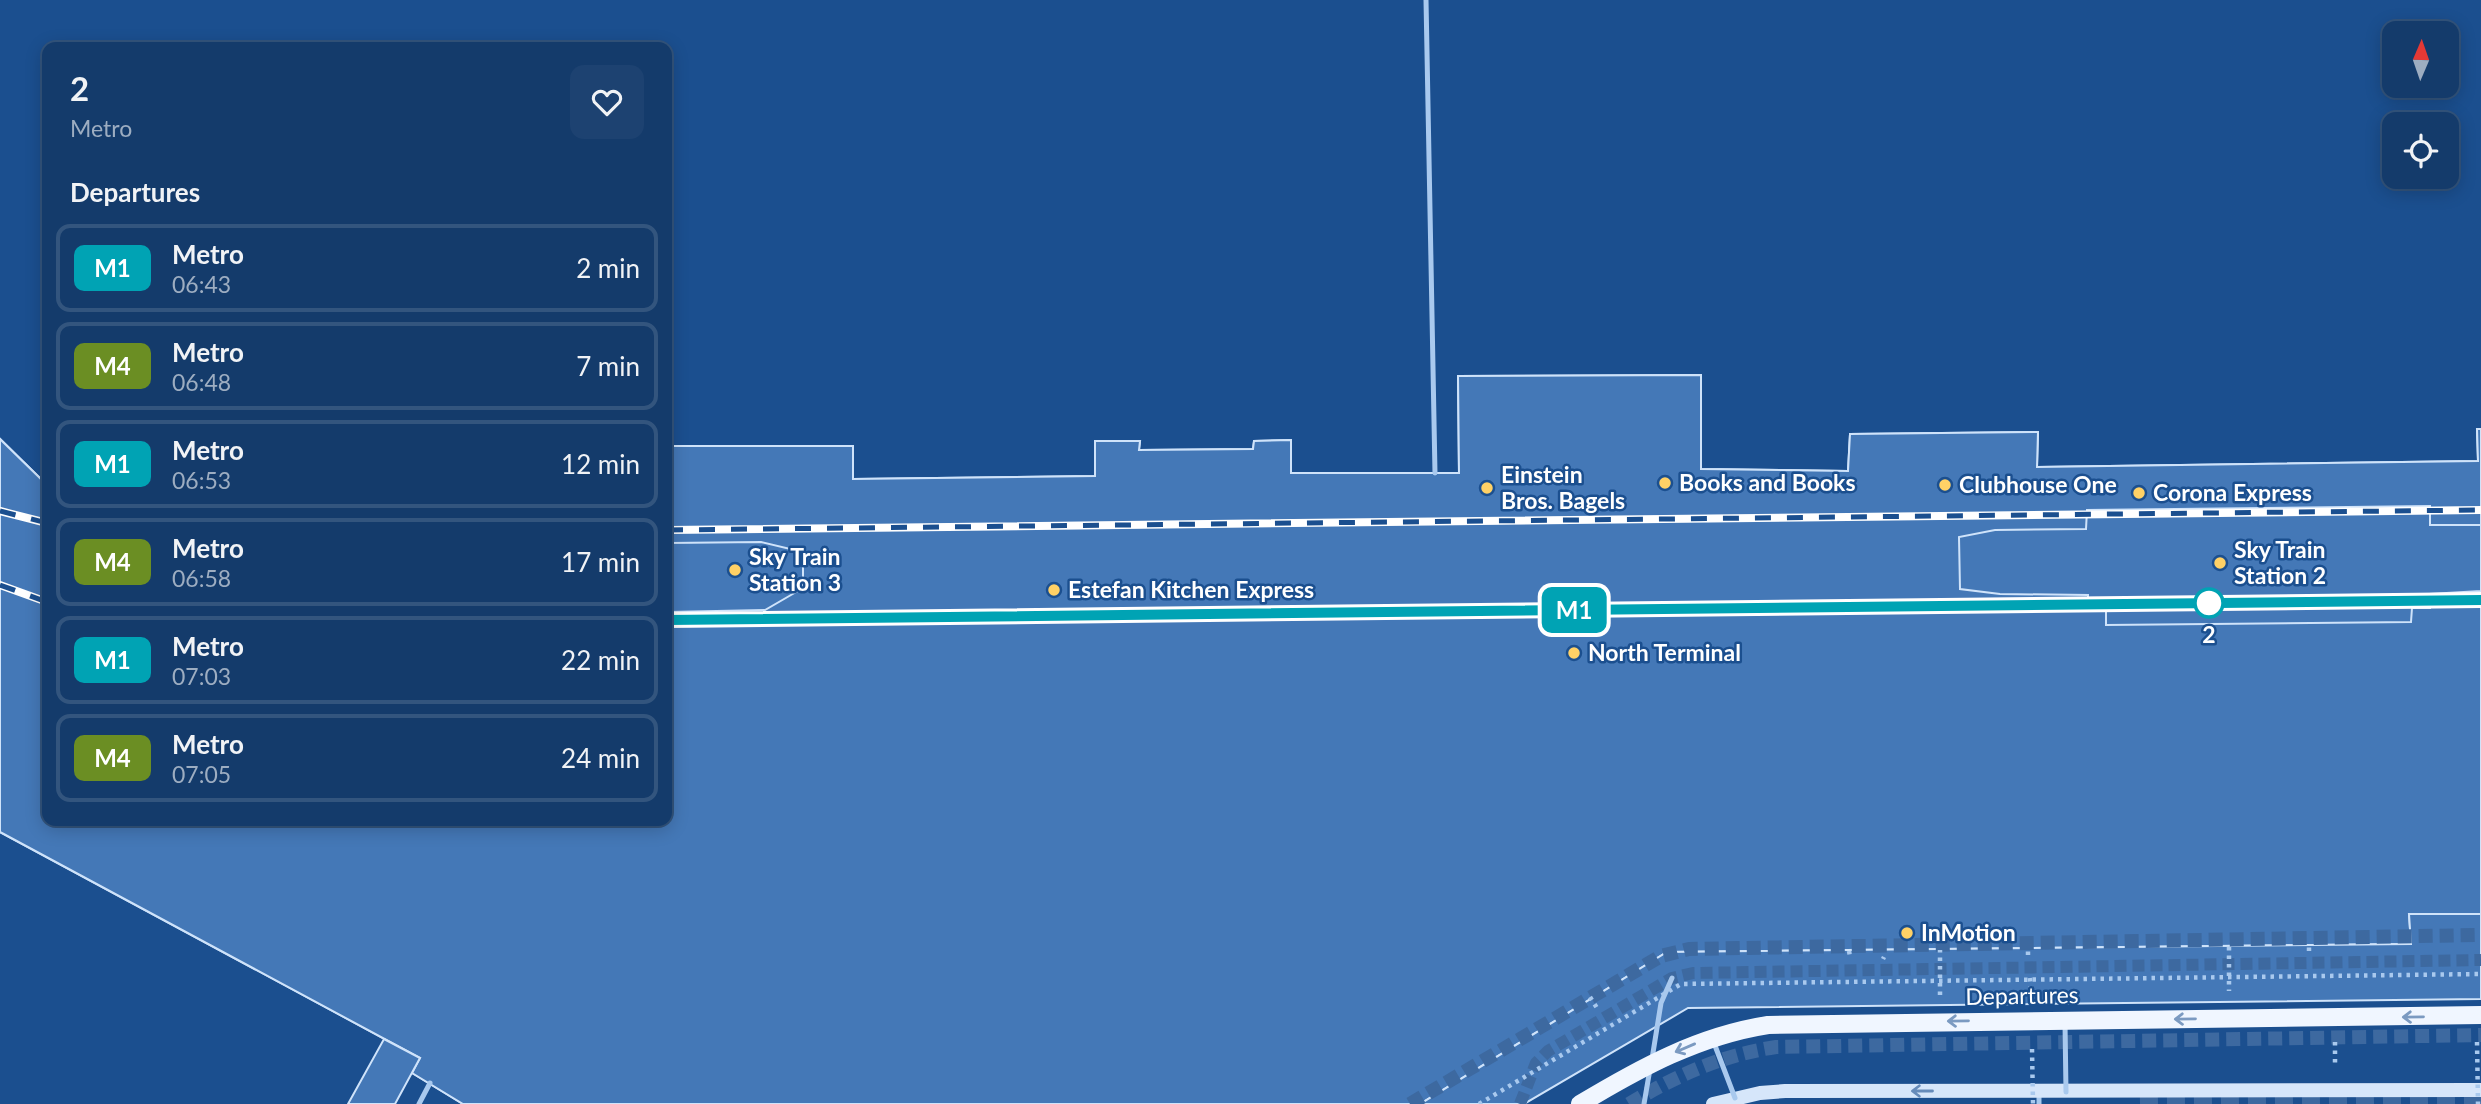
<!DOCTYPE html>
<html lang="en">
<head>
<meta charset="utf-8">
<style>
  :root { --surface:#143b6b; --page:#1d4271; --text:#f1f3f6; --muted:#9dadc1; --line:#33557e }
  body { margin:0; font-family:Lato,sans-serif; background:var(--page); color:var(--text); height:100vh; display:flex; flex-direction:column; font-size:26px; white-space:nowrap }
  * { box-sizing:border-box; margin:0 }
  p { font-size:23px; color:var(--muted) }
  .icon { flex:none; width:38px; height:38px; fill:none; stroke:currentColor; stroke-width:2; stroke-linecap:round; stroke-linejoin:round }
  .map { position:relative; flex:1; overflow:hidden }
  .details { position:absolute; left:42px; top:42px; width:630px; height:784px; display:flex; flex-direction:column; background:var(--surface); border-radius:14px; box-shadow:0 4px 18px #0003,0 0 0 2px var(--line) }
  .details>* { flex:none }
  .badge { padding:0 14px; border-radius:10px; font-size:24px; line-height:46px }
  .needle { width:46px; rotate:2deg }
  .controls { position:absolute; left:2382px; top:21px; display:grid; gap:14px }
  .controls a { display:grid; place-items:center; width:77px; height:77px; border-radius:14px; background:var(--surface); box-shadow:0 4px 18px #0003,0 0 0 2px var(--line); font-size:35px }
  .map>.badge { position:absolute; translate:-50% -50%; box-shadow:0 0 0 4px #fff }
  h2 { padding:0 28px; font-size:26px; line-height:63px }
  .round { display:grid; place-items:center; flex:none; width:74px; height:74px; border-radius:14px; background:var(--page) }
  .summary { display:flex; align-items:center; justify-content:space-between; height:119px; padding:0 28px }
  h1 { font-size:33px; font-weight:700; line-height:52px }
  ul { padding:0; list-style:none }
  li { display:flex; align-items:center; gap:21px; height:88px; margin:0 14px 10px; padding:0 14px; border:4px solid var(--line); border-radius:14px }
  li div { flex:1 }
  li b { display:block; font-size:26px }
  li em { font-style:normal }
  li .badge { min-width:77px; font-weight:700; text-align:center }
  .map>svg:first-child { display:block }
</style>
</head>
<body>
<div class="map">
<svg width="2481" height="1104" viewBox="0 0 2481 1104">
  <rect width="100%" height="100%" fill="#1b4f8f"/>
  <g fill="#4478b7" stroke="#cfe3fa" stroke-width="2">
    <polygon points="1701,375 1701,469 1848,471 1850,434 2038,432 2037,467 2478,461 2477,429 2481,429 2481,914 2409,914 2411,944 1667,952 1420,1104 463,1104 412,1073 420,1058 0,832 0,439 47,485 47,821 667,821 667,446 853,446 853,479 1095,476 1095,441 1140,441 1139,450 1253,449 1254,441 1291,440 1291,473 1459,473 1458,376"/>
    <polygon points="1701,375 1701,469 1848,471 1850,434 2038,432 2037,467 2478,461 2477,429 2481,429 2481,914 2409,914 2411,944 1667,952 1420,1104 463,1104 412,1073 420,1058 0,832 0,439 47,485 47,821 667,821 667,446 853,446 853,479 1095,476 1095,441 1140,441 1139,450 1253,449 1254,441 1291,440 1291,473 1459,473 1458,376"/>
    <polygon points="2430,506 2430,525 2481,525 2481,591 2430,594 2430,608 2412,608 2411,622 2106,625 2106,609 2088,609 2088,595 2000,594 1960,589 1959,537 1995,530 2086,529 2087,510"/>
    <polygon points="667,524 670,524 669,543 761,542 803,552 803,588 765,610 669,612 667,629"/>
    <polygon points="2409,914 2481,914 2481,999 1688,1008 1524,1104 1420,1104 1667,952 2411,944"/>
    <polygon points="384,1039 420,1058 395,1104 348,1104"/>
  </g>
  <g fill="none" stroke-linecap="round" stroke-linejoin="round">
    <polyline stroke="#3d69a0" stroke-width="12" stroke-dasharray="12 6" stroke-linecap="butt" points="1520,1104 1536,1063 1548,1051 1672,978 1693,973 2481,960"/>
    <g stroke="#3d69a0" stroke-width="14" stroke-dasharray="14 7" stroke-linecap="butt">
      <polyline points="1410,1104 1661,956 1689,949 2481,935"/>
      <path d="M 1629,1104 C 1675,1076 1722,1055 1776,1047 L 2481,1035"/>
    </g>
    <polyline stroke="#3d69a0" stroke-width="18" stroke-dasharray="18 9" stroke-linecap="butt" points="2140,1104 2481,1098"/>
    <g stroke="#a9c9ee" stroke-width="4.5" stroke-dasharray="3.5 5" stroke-linecap="butt">
      <polyline points="2229,947 2229,991"/>
      <polyline points="1849,951 1850,957"/>
      <polyline points="2309,951 2309,945"/>
      <polyline points="2028,955 2028,949"/>
      <polyline points="1883,959 1884,957"/>
      <polyline points="1940,995 1940,950"/>
      <polyline points="1590,997 1597,1008"/>
      <polyline points="2335,1042 2335,1065"/>
    </g>
    <g stroke="#a9c9ee" stroke-width="5">
      <polyline points="1426,0 1435,473"/>
      <polyline points="1652,1059 1661,1003 1672,978"/>
      <polyline points="2039,1092 2039,1104"/>
      <polyline points="419,1104 430,1083"/>
    </g>
    <polyline stroke="#d6e6fa" stroke-width="14" points="1713,1104 1760,1093 1785,1091 2481,1090"/>
    <defs>
      <g id="rail">
        <polyline points="0,511 47,523"/>
        <polyline points="667,530 2481,510"/>
        <polyline points="0,585 47,602"/>
        <polyline points="667,620 2481,600"/>
      </g>
    </defs>
    <use href="#rail" stroke="#fff" stroke-width="8"/>
    <use href="#rail" stroke="#1b4f8f" stroke-width="5" stroke-dasharray="16" stroke-linecap="butt"/>
    <g stroke="#a9c9ee" stroke-width="4.5" stroke-dasharray="3.5 5" stroke-linecap="butt">
      <polyline points="2030,978 2031,995"/>
      <polyline points="2477,1042 2478,1104"/>
      <polyline points="2032,1049 2033,1104"/>
      <polyline points="1479,1104 1681,984 2481,974"/>
    </g>
    <g stroke="#a9c9ee" stroke-width="5">
      <polyline points="2065,1023 2066,1092"/>
      <polyline points="1714,1043 1735,1098"/>
      <polyline points="1644,1104 1650,1069"/>
    </g>
    <path stroke="#f0f6ff" stroke-width="18" d="M 1580,1104 C 1640,1068 1698,1036 1768,1025 L 2481,1015"/>
  </g>
  <defs><path id="oneway-shaft" d="M-6 0H5M1.5-3L5.5 0L1.5 3" fill="none" stroke-width="1.6" stroke-linecap="round" stroke-linejoin="round" transform="scale(1.75)"/></defs>
  <g stroke="#7b9ac1">
    <use href="#oneway-shaft" transform="translate(2413 1017) rotate(179)"/>
    <use href="#oneway-shaft" transform="translate(2185 1019) rotate(179)"/>
    <use href="#oneway-shaft" transform="translate(1958 1021) rotate(179)"/>
    <use href="#oneway-shaft" transform="translate(1685 1048) rotate(157)"/>
  </g>
  <use stroke="#668bba" href="#oneway-shaft" transform="translate(1922 1091) rotate(-180)"/>
  <g fill="none" stroke-linecap="round" stroke-linejoin="round">
    <defs>
      <polyline id="line" points="667,620 2481,600"/>
    </defs>
    <use href="#line" stroke="#fff" stroke-width="16"/>
    <use href="#line" stroke="#00a3b4" stroke-width="10"/>
  </g>
  <g fill="#ffd166" stroke="#1b4f8f" stroke-width="2.5">
    <circle cx="1665" cy="483" r="7"/>
    <circle cx="1945" cy="485" r="7"/>
    <circle cx="1487" cy="488" r="7"/>
    <circle cx="2139" cy="493" r="7"/>
    <circle cx="2220" cy="563" r="7"/>
    <circle cx="735" cy="570" r="7"/>
    <circle cx="1054" cy="590" r="7"/>
    <circle cx="1574" cy="653" r="7"/>
    <circle cx="1907" cy="933" r="7"/>
  </g>
  <circle fill="#fff" stroke="#00a3b4" stroke-width="3.5" cx="2209" cy="603" r="14"/>
  <g text-anchor="middle" stroke-width="5" stroke-linejoin="round" paint-order="stroke">
    <g font-size="23" font-weight="bold" fill="#fff" stroke="#1b4f8f" text-anchor="start">
      <text x="1501" y="483">Einstein<tspan x="1501" dy="26">Bros. Bagels</tspan></text>
      <text x="1679" y="491">Books and Books</text>
      <text x="1959" y="493">Clubhouse One</text>
      <text x="2153" y="501">Corona Express</text>
      <text x="2234" y="558">Sky Train<tspan x="2234" dy="26">Station 2</tspan></text>
      <text x="749" y="565">Sky Train<tspan x="749" dy="26">Station 3</tspan></text>
      <text x="1068" y="598">Estefan Kitchen Express</text>
      <text x="1588" y="661">North Terminal</text>
      <text x="1921" y="941">InMotion</text>
    </g>
    <g font-size="23" font-weight="bold" fill="#fff" stroke="#1b4f8f">
      <text x="2209" y="643">2</text>
    </g>
    <g font-size="23" fill="#fff" stroke="#1b4f8f">
      <text transform="translate(2022 996) rotate(-1)" y="8">Departures</text>
    </g>
  </g>
</svg>
<div class="controls">
<a><svg class="needle" viewBox="-14 -14 28 28"><path d="M0-13l5 13h-10z" fill="#e53935"/><path d="M0 13l5-13h-10z" fill="#9dadc1"/></svg></a>
<a><svg class="icon" aria-label="locate" viewBox="0 0 24 24"><circle cx="12" cy="12" r="6"/><path d="M12 2v4M12 18v4M2 12h4M18 12h4"/></svg></a>
</div>
<b class="badge" style="left:1574px;top:610px;background:#00a3b4;color:#fff">M1</b>
<section class="details">
<div class="summary"><div><h1>2</h1><p>Metro</p></div><a class="round"><svg class="icon" aria-label="heart" viewBox="0 0 24 24"><path d="M12 20l-8-8c-3-5 5-10 8-4 3-6 11-1 8 4z"/></svg></a></div>
<h2>Departures</h2>
<ul>
<li><span class="badge" style="background:#00a3b4;color:#fff">M1</span><div><b>Metro</b><p>06:43</p></div><em>2 min</em></li>
<li><span class="badge" style="background:#6b8e23;color:#fff">M4</span><div><b>Metro</b><p>06:48</p></div><em>7 min</em></li>
<li><span class="badge" style="background:#00a3b4;color:#fff">M1</span><div><b>Metro</b><p>06:53</p></div><em>12 min</em></li>
<li><span class="badge" style="background:#6b8e23;color:#fff">M4</span><div><b>Metro</b><p>06:58</p></div><em>17 min</em></li>
<li><span class="badge" style="background:#00a3b4;color:#fff">M1</span><div><b>Metro</b><p>07:03</p></div><em>22 min</em></li>
<li><span class="badge" style="background:#6b8e23;color:#fff">M4</span><div><b>Metro</b><p>07:05</p></div><em>24 min</em></li>
</ul>
</section>
</div>
</body>
</html>
